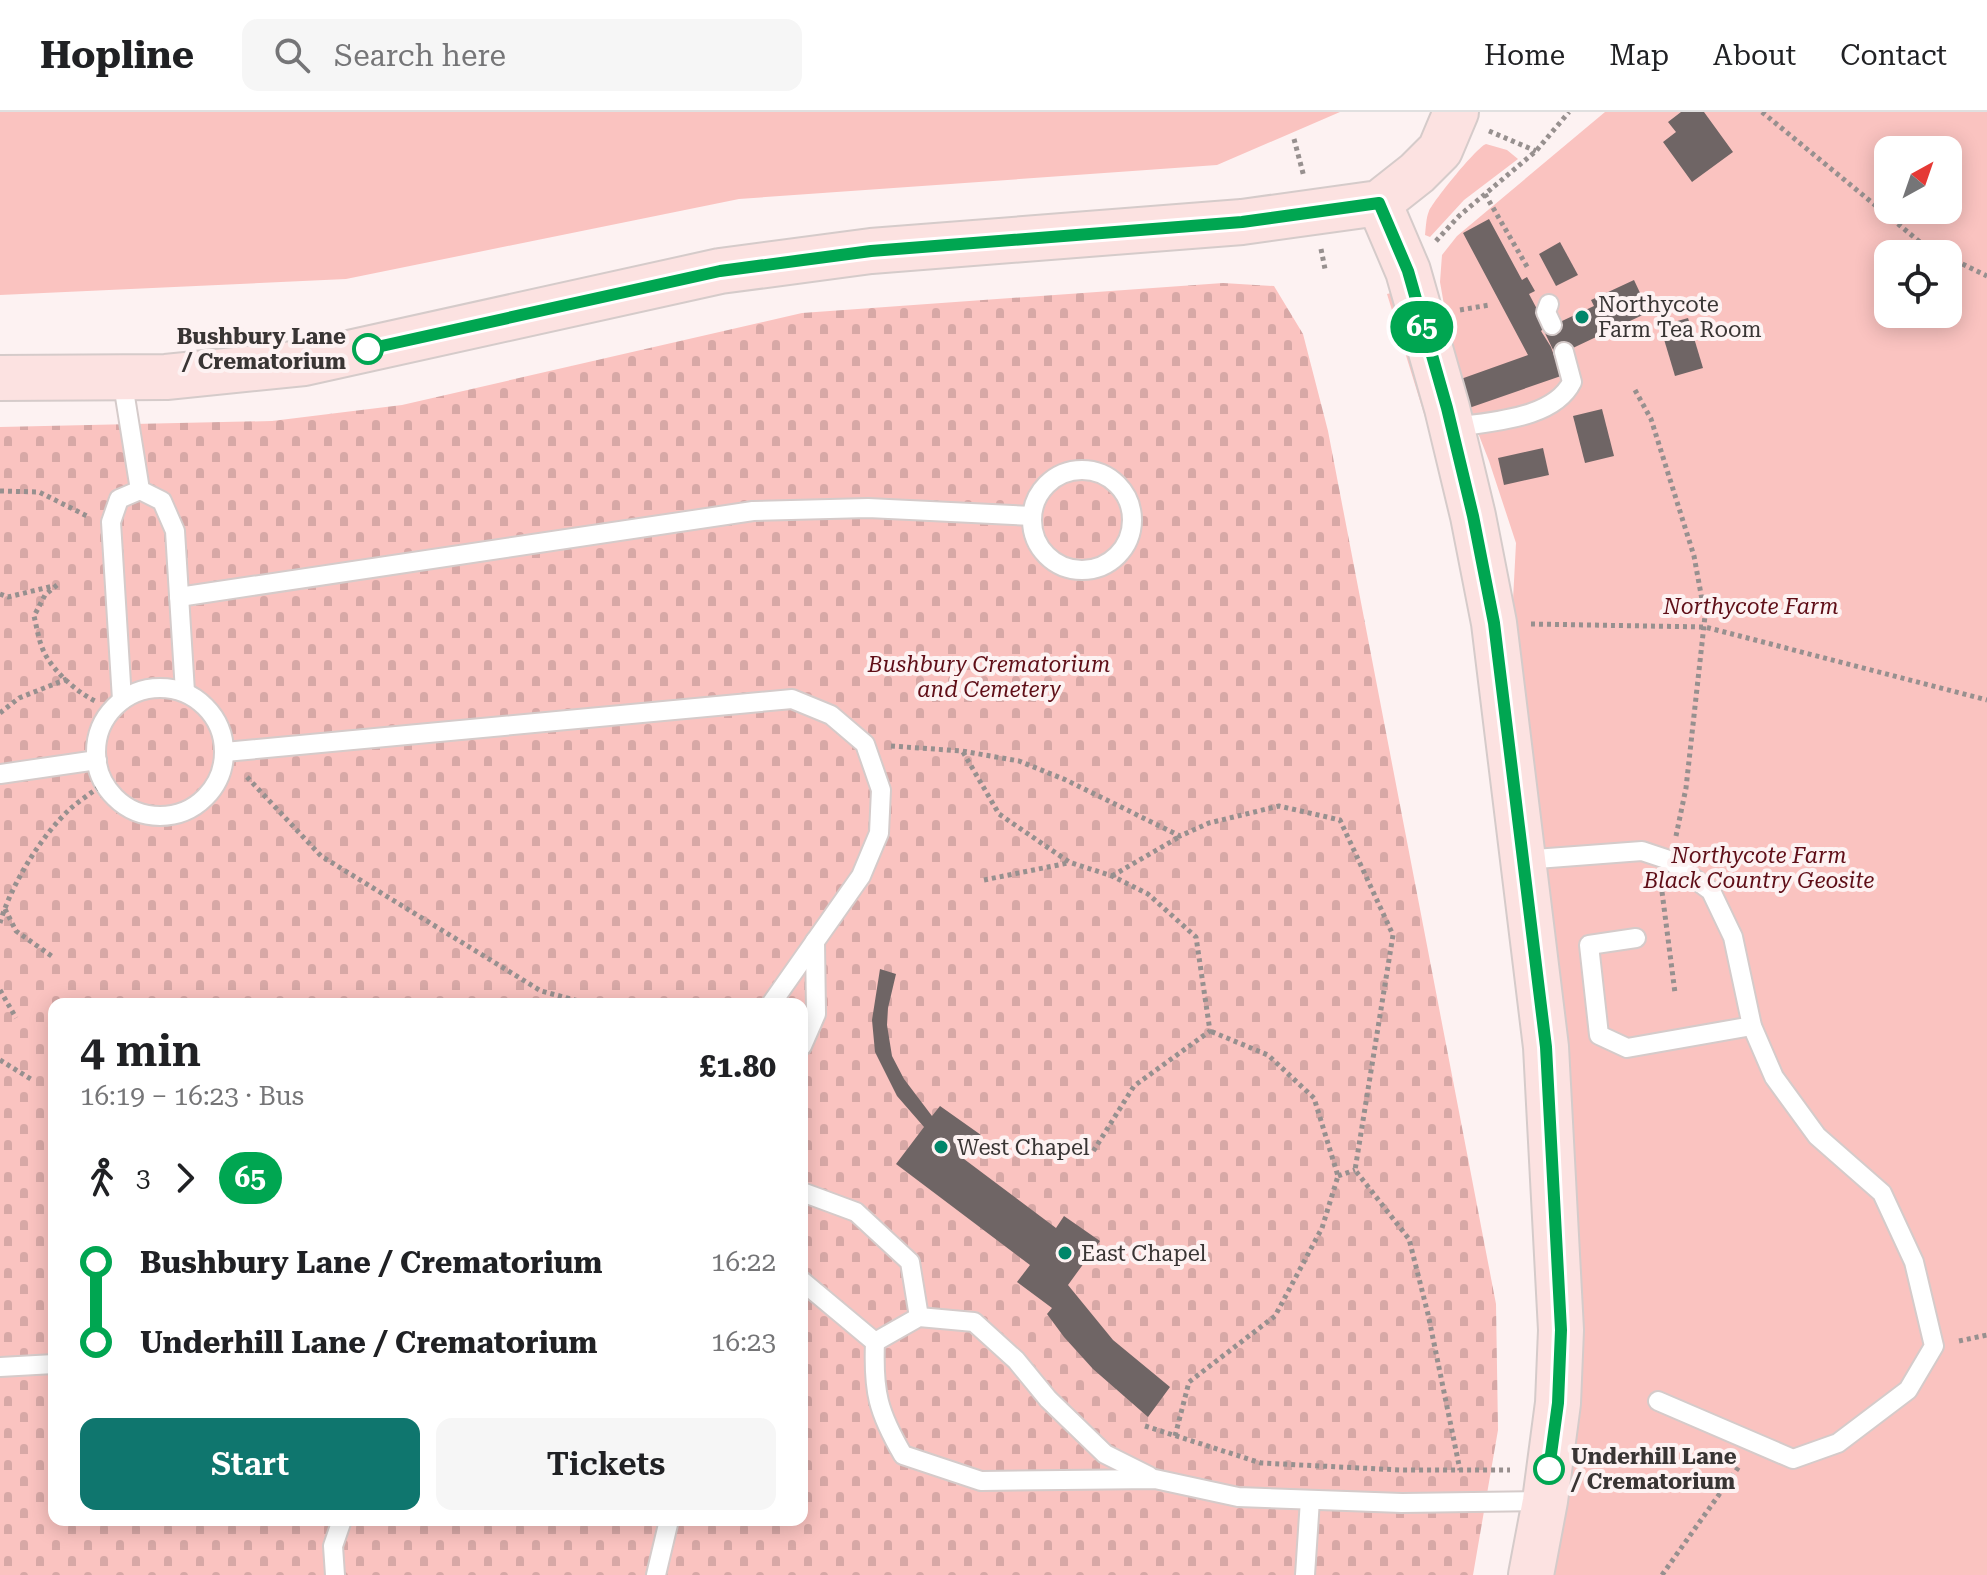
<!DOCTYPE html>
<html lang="en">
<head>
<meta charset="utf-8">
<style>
  :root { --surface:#fff; --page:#f6f6f6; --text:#202124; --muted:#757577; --line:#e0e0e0; --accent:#0f766e }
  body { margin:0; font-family:"Roboto Serif",serif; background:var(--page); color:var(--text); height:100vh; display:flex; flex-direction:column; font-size:30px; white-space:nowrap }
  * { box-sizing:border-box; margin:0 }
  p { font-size:26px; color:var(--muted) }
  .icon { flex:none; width:44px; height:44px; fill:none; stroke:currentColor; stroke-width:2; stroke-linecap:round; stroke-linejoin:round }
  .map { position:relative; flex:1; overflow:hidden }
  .side { position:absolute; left:48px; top:886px; width:760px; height:528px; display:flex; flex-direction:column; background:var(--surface); border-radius:16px; box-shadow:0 4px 20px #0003 }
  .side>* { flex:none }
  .badge { padding:0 16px; border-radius:26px; font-size:28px; line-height:52px }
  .needle { width:52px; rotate:40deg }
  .buttons { position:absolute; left:1874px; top:24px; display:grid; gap:16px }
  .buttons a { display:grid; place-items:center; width:88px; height:88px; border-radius:16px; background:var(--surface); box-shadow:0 4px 20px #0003; font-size:40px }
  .map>.badge { position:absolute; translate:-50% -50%; box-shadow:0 0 0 4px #fff }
  .legs { display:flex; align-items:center; gap:12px; height:88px; padding:0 32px; font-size:26px }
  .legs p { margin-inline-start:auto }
  .headline { display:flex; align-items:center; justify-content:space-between; height:136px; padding:0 32px }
  h1 { font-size:44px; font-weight:600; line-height:60px }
  .primary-button { display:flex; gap:16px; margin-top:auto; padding:16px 32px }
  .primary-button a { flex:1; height:92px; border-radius:16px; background:var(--accent); color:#fff; font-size:32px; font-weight:600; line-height:92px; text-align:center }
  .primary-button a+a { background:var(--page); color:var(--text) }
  ul { padding:0 32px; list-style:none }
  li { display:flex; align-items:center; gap:28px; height:80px; font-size:30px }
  li i { display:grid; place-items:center; width:12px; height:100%; margin:0 10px; background:currentColor }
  li i::after { content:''; width:20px; height:20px; margin:-10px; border:6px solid; border-radius:50%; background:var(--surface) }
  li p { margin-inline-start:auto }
  li:first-child i { background:linear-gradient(#0000 50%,currentColor 0) }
  li:last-child i { background:linear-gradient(currentColor 50%,#0000 0) }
  header { display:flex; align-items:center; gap:48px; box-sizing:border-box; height:112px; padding:0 40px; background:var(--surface); border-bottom:2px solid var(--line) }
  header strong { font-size:38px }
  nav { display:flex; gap:44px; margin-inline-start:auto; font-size:28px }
  .search { width:560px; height:72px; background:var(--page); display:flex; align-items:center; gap:20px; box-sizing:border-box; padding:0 28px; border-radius:16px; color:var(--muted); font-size:30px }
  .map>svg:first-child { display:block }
</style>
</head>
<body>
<header>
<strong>Hopline</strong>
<div class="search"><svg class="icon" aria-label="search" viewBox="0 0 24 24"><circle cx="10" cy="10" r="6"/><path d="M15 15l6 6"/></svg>Search here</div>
<nav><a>Home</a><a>Map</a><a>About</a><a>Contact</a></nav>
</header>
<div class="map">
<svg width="1987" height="1463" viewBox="0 0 1987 1463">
  <defs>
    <pattern id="cemetery-stones" width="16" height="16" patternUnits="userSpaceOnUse" patternTransform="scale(2)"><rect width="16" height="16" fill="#fac3c0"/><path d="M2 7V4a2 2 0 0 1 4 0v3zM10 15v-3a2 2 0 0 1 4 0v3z" fill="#d7a8a6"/></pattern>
  </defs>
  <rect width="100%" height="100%" fill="#fdf2f2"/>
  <g fill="#fac3c0" fill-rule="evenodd">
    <polygon points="0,0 1340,0 1217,53 739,87 346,167 0,183"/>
    <path d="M 1605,0 L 1987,0 L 1987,1463 L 1555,1463 L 1578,1192 L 1531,775 L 1513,488 L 1516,431 L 1489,349 L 1457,267 L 1440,170 L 1442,143 L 1457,124 ZM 1888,38 L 1948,38 L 1948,98 L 1888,98 ZM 1888,142 L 1948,142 L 1948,202 L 1888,202 Z"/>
    <path d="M 1486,32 L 1507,38 L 1518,47 L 1464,88 L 1430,125 L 1425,123 C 1426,115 1426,106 1429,99 C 1435,87 1477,35 1486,32 Z"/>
    <path d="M 1395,180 C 1428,291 1463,401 1480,516 L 1472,516 L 1461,439 L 1437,344 L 1387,182 Z"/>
  </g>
  <path fill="url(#cemetery-stones)" fill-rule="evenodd" d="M 1223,171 L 1274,174 L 1303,222 L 1328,319 L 1496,1192 L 1498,1318 L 1473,1463 L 0,1463 L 0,315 L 272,309 L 402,293 L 802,201 ZM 54,892 L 802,892 L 802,1408 L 54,1408 Z"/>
  <g fill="#6f6565">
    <polygon points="1681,0 1704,0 1733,40 1692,70 1663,30 1676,20 1668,10"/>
    <polygon points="1489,107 1522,168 1527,165 1535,179 1529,182 1547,216 1594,194 1591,188 1634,168 1649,200 1556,244 1543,217 1541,219 1551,235 1561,264 1469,296 1458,268 1528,243 1463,121"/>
    <polygon points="1560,130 1578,163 1556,174 1539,142"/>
    <polygon points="1688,206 1703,256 1675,264 1660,214"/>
    <polygon points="1602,297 1614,344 1585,351 1573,304"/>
    <polygon points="1543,336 1549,363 1504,373 1498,346"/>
    <polygon points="880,857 896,862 888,896 887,913 892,944 904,967 932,1004 940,994 981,1023 964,1047 1056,1116 1064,1104 1100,1129 1068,1173 1113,1228 1170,1275 1148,1305 1093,1257 1064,1225 1047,1202 1052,1196 1017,1170 1030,1153 896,1052 924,1015 897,984 875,940 872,908"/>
  </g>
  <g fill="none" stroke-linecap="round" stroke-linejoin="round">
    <defs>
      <g id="lane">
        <polyline points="1549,192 1546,200 1552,213"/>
        <polyline points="122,266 140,378 162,389 175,419 185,580"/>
        <path d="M 1451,316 C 1489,309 1553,308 1572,270 L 1564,240"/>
        <circle cx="1082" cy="408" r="50"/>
        <polyline points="179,485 753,399 868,396 1032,404"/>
        <circle cx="160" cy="640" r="64"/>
        <polyline points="122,588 111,410 119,387 140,378"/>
        <polyline points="225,640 792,587 831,603 865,632 881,678 879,721 861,764 771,892"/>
        <polyline points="0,662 97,648"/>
        <polyline points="1522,748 1642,739 1669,748 1711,779 1733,825 1752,914 1774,965 1817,1024 1882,1081 1914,1150 1934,1234 1908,1278 1838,1331 1793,1347 1658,1289"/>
        <polyline points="1636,826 1589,833 1599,923 1627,936 1752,914"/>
        <polyline points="802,934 816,902 815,829"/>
        <polyline points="802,1080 856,1100 910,1150 919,1205"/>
        <path d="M 802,1169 L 875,1230 C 873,1280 878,1300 903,1343 L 981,1369 L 1155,1367 L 1238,1385 L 1402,1391 L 1545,1389"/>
        <polyline points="875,1230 919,1205 974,1210 1016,1248 1048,1287 1105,1342 1149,1364"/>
        <polyline points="0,1255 54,1252"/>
        <polyline points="335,1463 333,1434 342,1408"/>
        <polyline points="656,1463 669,1408"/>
        <polyline points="1305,1463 1310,1388"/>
      </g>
      <g id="secondary">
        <polyline points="1379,91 1408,159 1447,296 1473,404 1494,511 1546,935 1561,1218 1558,1291 1545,1389 1531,1463"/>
        <polyline points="0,266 166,265 304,251 720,159 871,139 1242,110 1379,91 1417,61 1440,38 1456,0"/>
      </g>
    </defs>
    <use href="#lane" stroke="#d5cbca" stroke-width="22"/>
    <use href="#secondary" stroke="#d5cbca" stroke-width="48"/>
    <g stroke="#97908f" stroke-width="5" stroke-dasharray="4 4" stroke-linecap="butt">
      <polyline points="1762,0 1926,135 1941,142"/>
      <polyline points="1489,19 1536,39"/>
      <polyline points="1294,27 1304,65"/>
      <polyline points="1485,82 1529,158"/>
      <polyline points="1436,129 1459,104 1536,39 1569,0"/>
      <polyline points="1321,137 1325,157"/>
      <polyline points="1948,145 1987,164"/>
      <polyline points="1460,198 1489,193"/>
      <polyline points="1635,278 1651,307 1694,444 1705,504 1686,676 1676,724"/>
      <polyline points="0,379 39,380 87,404"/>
      <path d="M 57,473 L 45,483 L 34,504 C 37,516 39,531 45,542 C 55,561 78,581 97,590"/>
      <polyline points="0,482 8,485 53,474"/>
      <polyline points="1531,512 1705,515 1987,588"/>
      <polyline points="0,601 19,586 67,567"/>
      <polyline points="891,634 962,639 1019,649 1066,668 1180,724 1209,711 1279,694 1340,708 1393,823 1355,1058 1409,1127 1428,1202 1460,1358"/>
      <polyline points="963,640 999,702 1069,750 1112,764 1148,782 1196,825 1210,919 1134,974 1089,1046"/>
      <polyline points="247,665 321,744 541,879 590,892"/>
      <polyline points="1112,764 1179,725"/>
      <polyline points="984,768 1068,751"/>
      <polyline points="1661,772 1675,881"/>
      <polyline points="5,797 16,819 53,845"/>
      <path d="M 0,811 C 11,773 41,724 70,697 C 79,689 90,682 100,674"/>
      <polyline points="0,878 16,906"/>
      <polyline points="0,948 34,969"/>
      <polyline points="1338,1064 1355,1058"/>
      <polyline points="1959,1229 1987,1223"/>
      <polyline points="1145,1314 1261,1351 1400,1358 1510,1358"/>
      <polyline points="1175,1324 1189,1270 1275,1204 1322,1116 1338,1064 1314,986 1268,943 1210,919"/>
      <polyline points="1662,1463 1740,1353"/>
    </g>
    <use href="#lane" stroke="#fff" stroke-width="18"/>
    <use href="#secondary" stroke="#fce2e1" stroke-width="44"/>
  </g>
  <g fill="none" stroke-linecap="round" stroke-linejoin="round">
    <defs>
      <polyline id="line-1" points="368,237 720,159 871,139 1242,110 1379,91 1408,159 1447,296 1473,404 1494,511 1546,935 1561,1218 1558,1291 1549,1357"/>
    </defs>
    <use href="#line-1" stroke="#fff" stroke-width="18"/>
    <use href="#line-1" stroke="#00a651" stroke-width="12"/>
  </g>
  <g fill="#00866a" stroke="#fdf2f2" stroke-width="3">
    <circle cx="1582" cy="205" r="8"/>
    <circle cx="941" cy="1035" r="8"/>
    <circle cx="1065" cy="1141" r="8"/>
  </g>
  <g fill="#fff" stroke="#00a651" stroke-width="4">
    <circle cx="368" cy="237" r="14"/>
    <circle cx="1549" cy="1357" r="14"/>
  </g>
  <g text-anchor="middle" stroke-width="8" stroke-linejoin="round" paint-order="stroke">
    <g font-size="22" fill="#393534" stroke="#fdf2f2" text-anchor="start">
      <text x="1598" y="200">Northycote<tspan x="1598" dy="25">Farm Tea Room</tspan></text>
      <text x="957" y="1043">West Chapel</text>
      <text x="1081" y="1149">East Chapel</text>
    </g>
    <g font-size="22" font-weight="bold" fill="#393534" stroke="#fdf2f2" text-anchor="end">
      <text x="346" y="232">Bushbury Lane<tspan x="346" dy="25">/ Crematorium</tspan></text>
      <text x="1571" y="1352" text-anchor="start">Underhill Lane<tspan x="1571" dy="25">/ Crematorium</tspan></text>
    </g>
    <g font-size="22" font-style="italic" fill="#5f0e17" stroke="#fdf2f2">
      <text x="1751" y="502">Northycote Farm</text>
      <text x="989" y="560">Bushbury Crematorium<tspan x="989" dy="25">and Cemetery</tspan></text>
      <text x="1759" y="751">Northycote Farm<tspan x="1759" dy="25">Black Country Geosite</tspan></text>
    </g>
  </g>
</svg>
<div class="buttons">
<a><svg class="needle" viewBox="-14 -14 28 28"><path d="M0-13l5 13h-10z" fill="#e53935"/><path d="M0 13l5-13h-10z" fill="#757577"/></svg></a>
<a><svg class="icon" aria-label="locate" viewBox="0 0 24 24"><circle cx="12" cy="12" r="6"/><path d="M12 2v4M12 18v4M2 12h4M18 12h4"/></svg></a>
</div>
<b class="badge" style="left:1422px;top:215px;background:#00a651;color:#fff">65</b>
<section class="side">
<div class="headline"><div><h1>4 min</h1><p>16:19 – 16:23 · Bus</p></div><b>£1.80</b></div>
<div class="legs"><svg class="icon" aria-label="walk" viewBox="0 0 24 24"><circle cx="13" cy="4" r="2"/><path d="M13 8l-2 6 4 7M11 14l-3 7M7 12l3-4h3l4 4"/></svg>3<svg class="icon" aria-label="forward" viewBox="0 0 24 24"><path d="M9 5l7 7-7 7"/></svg><b class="badge" style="background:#00a651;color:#fff">65</b></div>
<ul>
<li><i style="color:#00a651"></i><b>Bushbury Lane / Crematorium</b><p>16:22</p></li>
<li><i style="color:#00a651"></i><b>Underhill Lane / Crematorium</b><p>16:23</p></li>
</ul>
<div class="primary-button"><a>Start</a><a>Tickets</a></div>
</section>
</div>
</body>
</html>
